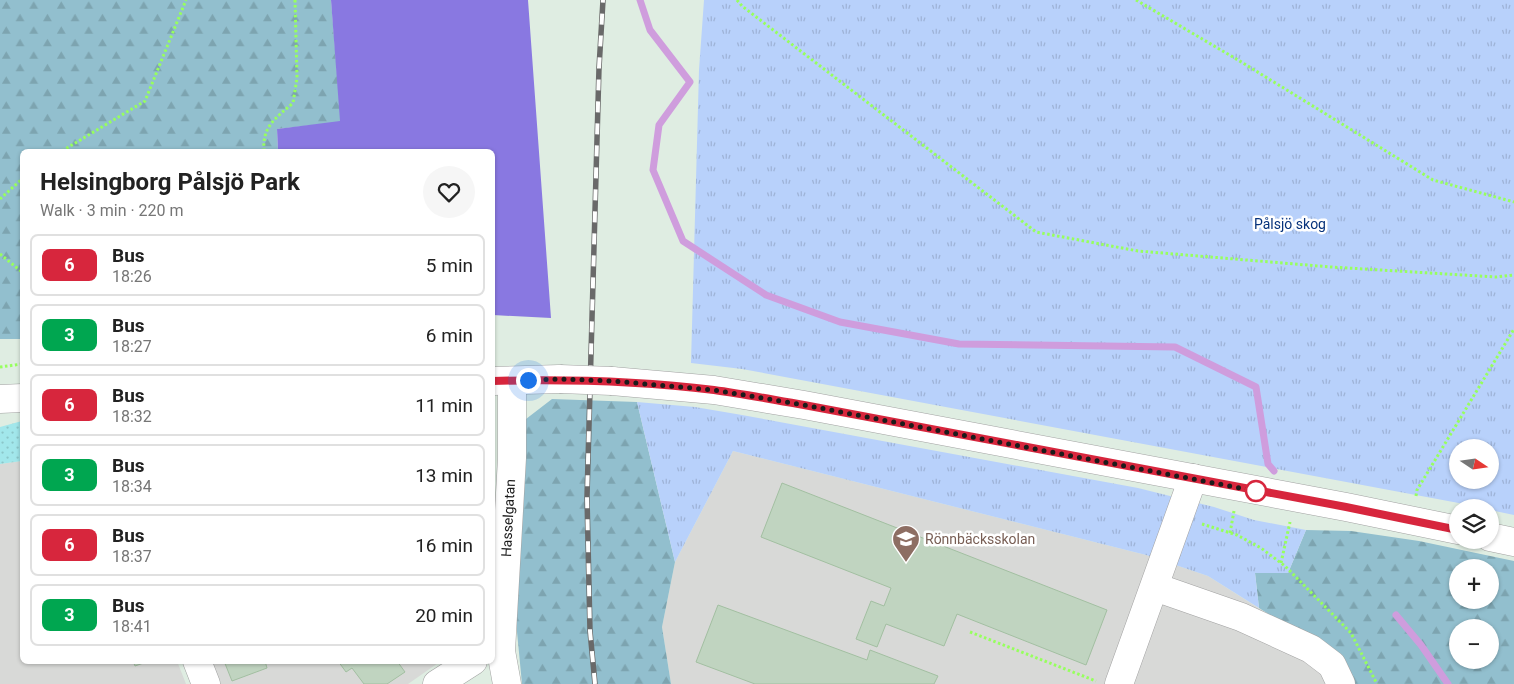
<!DOCTYPE html>
<html lang="en">
<head>
<meta charset="utf-8">
<style>
  :root { --surface:#fff; --page:#f6f6f6; --text:#222; --muted:#767676; --line:#e0e0e0 }
  body { margin:0; font-family:Roboto,sans-serif; background:var(--page); color:var(--text); height:100vh; display:flex; flex-direction:column; font-size:19px; white-space:nowrap }
  * { box-sizing:border-box; margin:0 }
  p { font-size:16px; color:var(--muted) }
  .icon { flex:none; width:28px; height:28px; fill:none; stroke:currentColor; stroke-width:2; stroke-linecap:round; stroke-linejoin:round }
  .map { position:relative; flex:1; overflow:hidden }
  .details { position:absolute; left:20px; top:149px; width:475px; height:515px; display:flex; flex-direction:column; background:var(--surface); border-radius:8px; box-shadow:0 1px 4px #0004 }
  .details>* { flex:none }
  .badge { padding:0 10px; border-radius:8px; font-size:18px; line-height:32px }
  .needle { width:32px; rotate:103deg }
  .controls { position:absolute; left:1449px; top:439px; display:grid; gap:10px }
  .controls a { display:grid; place-items:center; width:50px; height:50px; border-radius:50%; background:var(--surface); box-shadow:0 1px 4px #0004; font-size:25px }
  .you { position:absolute; width:25px; height:25px; margin:-12px; border:4px solid #fff; border-radius:50%; background:#1a73e8; box-shadow:0 0 0 8px #1a73e833 }
  .map>.badge { position:absolute; translate:-50% -50%; box-shadow:0 0 0 2px #fff }
  .round { display:grid; place-items:center; flex:none; width:52px; height:52px; border-radius:26px; background:var(--page) }
  .summary { display:flex; align-items:center; justify-content:space-between; height:85px; padding:0 20px }
  h1 { font-size:24px; font-weight:700; line-height:38px }
  ul { padding:0; list-style:none }
  li { display:flex; align-items:center; gap:15px; height:62px; margin:0 10px 8px; padding:0 10px; border:2px solid var(--line); border-radius:8px }
  li div { flex:1 }
  li b { display:block; font-size:19px }
  li em { font-style:normal }
  li .badge { min-width:55px; font-weight:700; text-align:center }
  .map>svg:first-child { display:block }
</style>
</head>
<body>
<div class="map">
<svg width="1514" height="684" viewBox="0 0 1514 684">
  <defs>
    <pattern id="grass-dots" width="8" height="8" patternUnits="userSpaceOnUse" patternTransform="scale(1.25)"><rect width="8" height="8" fill="#a2e7eb"/><path d="M2 2h.1M6 6h.1" fill="none" stroke="#8bc6c9" stroke-width="1.8" stroke-linecap="round"/></pattern>
    <pattern id="forest-firs" width="22" height="20" patternUnits="userSpaceOnUse" patternTransform="scale(1.25)"><rect width="22" height="20" fill="#92bfce"/><path d="M5 1l3.5 6h-7zM16 11l3.5 6h-7z" fill="#7da4b0"/></pattern>
    <pattern id="park-tufts" width="24" height="20" patternUnits="userSpaceOnUse" patternTransform="scale(1.25)"><rect width="24" height="20" fill="#b8d1fb"/><path d="M3 7l-1-3M5 7V3M7 7l1-3M15 17l-1-3M17 17v-4M19 17l1-3" fill="none" stroke="#9eb3d7"/></pattern>
  </defs>
  <rect width="100%" height="100%" fill="#dfede2"/>
  <g fill="#d8d9d7">
    <polygon points="733,451 1146,555 1208,576 1284,624 1352,684 671,684 662,627 675,562"/>
    <polygon points="22,461 22,661 177,661 186,684 0,684 0,464"/>
    <polygon points="209,661 441,661 408,684 218,684"/>
  </g>
  <polygon fill="url(#grass-dots)" points="22,421 22,461 0,464 0,427"/>
  <g fill="url(#forest-firs)" fill-rule="evenodd">
    <polygon points="0,0 331,0 341,122 277,129 278,151 22,151 22,339 0,339"/>
    <polygon points="552,399 637,402 675,562 662,627 671,684 522,684 515,611 526,419"/>
    <path d="M 1306,530 L 1351,531 L 1419,541 L 1514,561 L 1514,684 L 1352,684 L 1284,624 L 1259,608 L 1255,573 L 1288,573 ZM 1458,568 L 1490,568 L 1490,600 L 1458,600 ZM 1458,628 L 1490,628 L 1490,660 L 1458,660 Z"/>
  </g>
  <g fill="url(#park-tufts)" fill-rule="evenodd">
    <path d="M 704,0 L 1514,0 L 1514,515 L 1490,510 L 1490,508 L 1480,507 L 742,369 L 691,363 L 699,70 ZM 1458,448 L 1490,448 L 1490,480 L 1458,480 Z"/>
    <polygon points="637,402 695,407 742,415 1138,488 1214,507 1254,520 1306,530 1288,573 1255,573 1259,608 1208,576 1146,555 733,451 675,562"/>
  </g>
  <polygon fill="#8978e1" points="331,0 528,0 551,318 493,315 492,151 278,151 277,129 340,121"/>
  <g fill="none" stroke-linecap="round" stroke-linejoin="round">
    <g stroke="#cf9ddd" stroke-width="7">
      <polyline points="640,0 650,30 690,82 659,125 653,170 683,241 766,295 840,322 959,344 1175,347 1256,387 1268,464 1274,471"/>
      <polyline points="1396,615 1421,645 1448,684"/>
    </g>
  </g>
  <g fill="#c0d4c0" stroke="#a2bfa1">
    <polygon points="782,483 1107,610 1086,665 957,614 944,646 886,624 877,647 856,639 871,601 884,606 891,588 761,537"/>
    <polygon points="718,605 867,660 870,650 938,676 934,684 755,684 696,662"/>
    <polygon points="133,661 149,661 135,666"/>
    <polygon points="224,661 265,661 267,668 232,681"/>
    <polygon points="338,661 365,661 366,663 369,661 397,661 405,672 387,684 364,684 352,668 346,672"/>
  </g>
  <g fill="none" stroke-linecap="round" stroke-linejoin="round">
    <defs>
      <g id="minor">
        <polyline points="494,381 560,379"/>
        <polyline points="612,381 714,390 804,405 1346,507 1458,530"/>
        <polyline points="0,399 22,398"/>
        <polyline points="1490,537 1514,542"/>
        <polyline points="1155,587 1241,617 1311,649 1332,665 1341,684"/>
        <polyline points="197,661 206,684"/>
        <polyline points="437,684 473,661"/>
        <polyline points="507,684 501,651 512,458 512,381"/>
        <polyline points="1119,684 1193,478"/>
      </g>
    </defs>
    <use href="#minor" stroke="#a2a2a2" stroke-width="29"/>
    <g stroke="#97ff5e" stroke-width="3" stroke-dasharray="2.5 2.5" stroke-linecap="butt">
      <polyline points="737,0 742,6 1036,232 1138,251 1331,267 1496,277 1514,275"/>
      <polyline points="1136,0 1243,63 1433,180 1514,202"/>
      <polyline points="62,151 145,101 186,0"/>
      <path d="M 264,151 C 262,126 276,118 293,103 L 297,78 L 295,0"/>
      <polyline points="0,199 22,179"/>
      <polyline points="0,254 22,272"/>
      <polyline points="0,367 22,364"/>
      <polyline points="1416,496 1417,490 1514,329"/>
      <polyline points="1202,524 1237,535 1261,548 1285,566 1351,633 1377,684"/>
      <polyline points="1230,533 1234,511"/>
      <polyline points="1281,563 1290,522"/>
      <polyline points="970,632 1096,681"/>
    </g>
    <use href="#minor" stroke="#fff" stroke-width="28"/>
    <defs>
      <polyline id="rail" points="595,684 590,631 587,497 599,68 603,0"/>
    </defs>
    <use href="#rail" stroke="#696969" stroke-width="5.5"/>
    <use href="#rail" stroke="#fff" stroke-width="4" stroke-dasharray="11" stroke-linecap="butt"/>
    <defs>
      <polyline id="minor-bridge" points="560,379 612,381"/>
    </defs>
    <use href="#minor-bridge" stroke="#a2a2a2" stroke-width="29" stroke-linecap="butt"/>
    <use href="#minor-bridge" stroke="#fff" stroke-width="28"/>
  </g>
  <g fill="none" stroke-linecap="round" stroke-linejoin="round">
    <defs>
      <path id="line" d="M 492,381 C 567,379 640,381 714,390 C 744,394 774,400 804,405 L 1346,507 L 1458,530"/>
    </defs>
    <use href="#line" stroke="#fff" stroke-width="11"/>
    <use href="#line" stroke="#d7263d" stroke-width="8"/>
    <polyline stroke="#1b1b1b" stroke-width="5" stroke-dasharray="0 9" points="528,380 560,379 612,381 714,390 804,405 1256,491"/>
  </g>
  <defs>
    <symbol id="school-pin" viewBox="-11 -11 22 30"><path d="M0 17L-7.5 6A9.5 9.5 0 1 1 7.5 6Z" fill="#8d6e63" stroke="#fff"/><path d="M0-5L7-2L0 1L-7-2ZM-4 1L0 2.5L4 1V4Q0 6-4 4Z" fill="#fff"/></symbol>
  </defs>
  <g fill-rule="evenodd">
    <use href="#school-pin" x="890" y="523" width="32" height="43"/>
  </g>
  <circle fill="#fff" stroke="#d7263d" stroke-width="2.5" cx="1256" cy="491" r="10"/>
  <g text-anchor="middle" stroke-width="5" stroke-linejoin="round" paint-order="stroke">
    <g font-size="14" fill="#06327b" stroke="#fff">
      <text x="1290" y="229">Pålsjö skog</text>
    </g>
    <g font-size="14" fill="#1b1b1b" stroke="#fff">
      <text transform="translate(508 518) rotate(-87)" y="5">Hasselgatan</text>
    </g>
    <g font-size="14" fill="#785e54" stroke="#fff" text-anchor="start">
      <text x="925" y="544">Rönnbäcksskolan</text>
    </g>
  </g>
</svg>
<div class="controls">
<a><svg class="needle" viewBox="-14 -14 28 28"><path d="M0-13l5 13h-10z" fill="#e53935"/><path d="M0 13l5-13h-10z" fill="#767676"/></svg></a>
<a><svg class="icon" aria-label="layers" viewBox="0 0 24 24"><path d="M12 4l9 5-9 5-9-5zM3 14l9 5 9-5"/></svg></a>
<a>+</a>
<a>−</a>
</div>
<div class="you" style="left:528px;top:380px"></div>
<section class="details">
<div class="summary"><div><h1>Helsingborg Pålsjö Park</h1><p>Walk · 3 min · 220 m</p></div><a class="round"><svg class="icon" aria-label="heart" viewBox="0 0 24 24"><path d="M12 20l-8-8c-3-5 5-10 8-4 3-6 11-1 8 4z"/></svg></a></div>
<ul>
<li><span class="badge" style="background:#d7263d;color:#fff">6</span><div><b>Bus</b><p>18:26</p></div><em>5 min</em></li>
<li><span class="badge" style="background:#00a650;color:#fff">3</span><div><b>Bus</b><p>18:27</p></div><em>6 min</em></li>
<li><span class="badge" style="background:#d7263d;color:#fff">6</span><div><b>Bus</b><p>18:32</p></div><em>11 min</em></li>
<li><span class="badge" style="background:#00a650;color:#fff">3</span><div><b>Bus</b><p>18:34</p></div><em>13 min</em></li>
<li><span class="badge" style="background:#d7263d;color:#fff">6</span><div><b>Bus</b><p>18:37</p></div><em>16 min</em></li>
<li><span class="badge" style="background:#00a650;color:#fff">3</span><div><b>Bus</b><p>18:41</p></div><em>20 min</em></li>
</ul>
</section>
</div>
</body>
</html>
